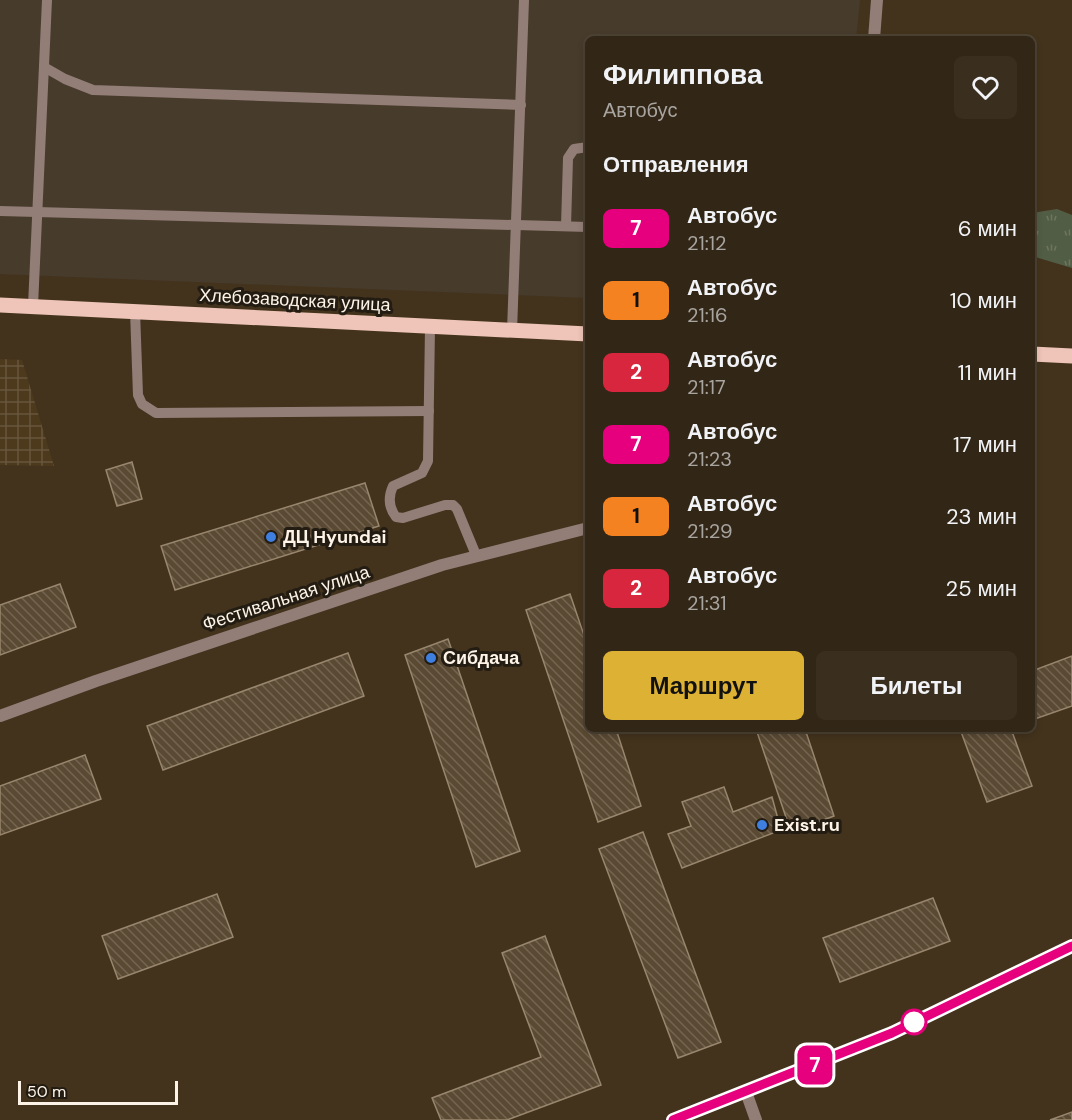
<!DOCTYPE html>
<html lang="ru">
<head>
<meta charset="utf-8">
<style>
  :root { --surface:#322616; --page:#3a2e1f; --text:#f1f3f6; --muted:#a8a5a1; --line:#4d4335; --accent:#ddb133 }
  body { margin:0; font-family:"DM Sans",sans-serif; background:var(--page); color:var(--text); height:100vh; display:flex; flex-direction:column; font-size:22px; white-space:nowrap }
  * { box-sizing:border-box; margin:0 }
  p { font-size:20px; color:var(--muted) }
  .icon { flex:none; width:33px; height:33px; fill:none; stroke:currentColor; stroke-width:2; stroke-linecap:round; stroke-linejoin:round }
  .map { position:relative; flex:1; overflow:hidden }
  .drawer { position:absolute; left:585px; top:36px; width:450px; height:696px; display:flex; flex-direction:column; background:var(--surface); border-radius:9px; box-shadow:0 3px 9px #0003,0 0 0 2px var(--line) }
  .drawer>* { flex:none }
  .badge { padding:0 12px; border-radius:9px; font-size:21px; line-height:39px }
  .scale { position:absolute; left:18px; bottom:15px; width:160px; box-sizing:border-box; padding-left:6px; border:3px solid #fdf3e6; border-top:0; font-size:16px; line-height:21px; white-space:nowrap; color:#fdf3e6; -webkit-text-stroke:4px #231c12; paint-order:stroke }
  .map>.badge { position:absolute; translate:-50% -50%; box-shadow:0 0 0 3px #fff }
  h2 { padding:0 18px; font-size:22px; line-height:54px }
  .round { display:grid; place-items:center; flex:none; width:63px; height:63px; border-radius:9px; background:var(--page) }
  .headline { display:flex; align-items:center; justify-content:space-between; height:102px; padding:0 18px }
  h1 { font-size:28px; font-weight:800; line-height:45px }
  .button { display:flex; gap:12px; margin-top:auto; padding:12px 18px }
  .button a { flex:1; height:69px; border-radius:9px; background:var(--accent); color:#111; font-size:24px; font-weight:800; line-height:69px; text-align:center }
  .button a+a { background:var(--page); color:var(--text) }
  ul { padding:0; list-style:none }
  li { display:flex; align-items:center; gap:18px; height:72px; padding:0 18px }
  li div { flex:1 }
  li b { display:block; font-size:22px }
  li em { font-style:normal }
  li .badge { min-width:66px; font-weight:700; text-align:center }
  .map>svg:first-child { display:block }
</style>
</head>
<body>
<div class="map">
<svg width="1072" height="1120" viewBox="0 0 1072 1120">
  <defs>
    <pattern id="industrial-grid" width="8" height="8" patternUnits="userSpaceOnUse" patternTransform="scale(1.5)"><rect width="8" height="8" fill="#4d391c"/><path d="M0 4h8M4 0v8" fill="none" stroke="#68563d"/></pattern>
    <pattern id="grass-tufts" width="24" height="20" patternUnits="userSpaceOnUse" patternTransform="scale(1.5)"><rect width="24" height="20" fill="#525d45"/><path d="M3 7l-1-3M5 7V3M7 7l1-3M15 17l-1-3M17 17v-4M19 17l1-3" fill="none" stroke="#6c7560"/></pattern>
    <pattern id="building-back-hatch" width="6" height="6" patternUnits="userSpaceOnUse" patternTransform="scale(1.5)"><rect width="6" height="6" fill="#5b4a33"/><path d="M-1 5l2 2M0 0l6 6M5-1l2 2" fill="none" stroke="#736551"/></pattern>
  </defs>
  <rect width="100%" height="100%" fill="#43331d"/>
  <polygon fill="#473b2c" points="0,0 860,0 856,39 588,39 588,298 0,274"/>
  <polygon fill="url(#industrial-grid)" points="0,359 22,360 54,466 0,465"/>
  <polygon fill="url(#grass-tufts)" points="1057,209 1072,215 1072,268 1032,256 1032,213"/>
  <g fill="url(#building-back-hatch)" stroke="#99866e" stroke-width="1.5">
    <polygon points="132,462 142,499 117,506 106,470"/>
    <polygon points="365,483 379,526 175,590 161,546"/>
    <polygon points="60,584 76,627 0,655 0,605"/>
    <polygon points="570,594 588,647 588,729 616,729 641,806 598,822 526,610"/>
    <polygon points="448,639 520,851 476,867 405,655"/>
    <polygon points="348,653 364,696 163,770 147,726"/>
    <polygon points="1072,656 1072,706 1032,720 1032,671"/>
    <polygon points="756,729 805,729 834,816 791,832"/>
    <polygon points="960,729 1011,729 1032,786 987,802"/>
    <polygon points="85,755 101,799 0,835 0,786"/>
    <polygon points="724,787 733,812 772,797 781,830 682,868 668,834 691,826 682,802"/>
    <polygon points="643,832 721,1042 678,1058 599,849"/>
    <polygon points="217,894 233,937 118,979 102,936"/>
    <polygon points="933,898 950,941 840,982 823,938"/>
    <polygon points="545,936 601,1085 507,1120 441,1120 432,1098 541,1057 502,953"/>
    <polygon points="1072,1112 1072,1120 1050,1120"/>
  </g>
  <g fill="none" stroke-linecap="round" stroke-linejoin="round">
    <g stroke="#927e77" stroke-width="10">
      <polyline points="44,67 65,79 93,90 521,105"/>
      <polyline points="0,211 588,227"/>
      <polyline points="566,226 568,158 574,149 588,147"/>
      <polyline points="33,306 47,0"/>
      <polyline points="135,311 138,395 142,404 156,413 429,411"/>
      <path d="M 430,327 L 428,461 L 422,473 L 393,486 C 388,497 389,508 396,517 L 403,518 L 445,505 L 453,505 L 457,509 L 476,555"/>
      <polyline points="512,331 524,0"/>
    </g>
    <g stroke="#927e77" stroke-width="12">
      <polyline points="0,716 96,681 442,565 588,528"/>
      <polyline points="746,1092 756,1120"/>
    </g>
    <polyline stroke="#927e77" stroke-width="12" points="874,39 877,0"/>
    <polyline stroke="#c6a69c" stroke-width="12" points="673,1120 892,1033 1072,946"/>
    <g stroke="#eec5b8" stroke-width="15">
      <polyline points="0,305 588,334"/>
      <polyline points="1032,354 1072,356"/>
    </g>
  </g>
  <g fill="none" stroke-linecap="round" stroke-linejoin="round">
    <defs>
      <polyline id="line" points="673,1120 892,1033 1072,946"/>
    </defs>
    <use href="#line" stroke="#fff" stroke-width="14"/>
    <use href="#line" stroke="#e6007e" stroke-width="9"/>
  </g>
  <g fill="#3f7fe0" stroke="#231c12" stroke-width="2">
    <circle cx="271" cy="537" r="6"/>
    <circle cx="431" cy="658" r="6"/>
    <circle cx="762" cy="825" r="6"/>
  </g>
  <circle fill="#fff" stroke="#e6007e" stroke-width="3" cx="914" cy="1022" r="12"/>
  <g text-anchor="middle" stroke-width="6" stroke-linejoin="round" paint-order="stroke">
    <g font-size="18" fill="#fdf3e6" stroke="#231c12">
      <text transform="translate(295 300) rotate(3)" y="6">Хлебозаводская улица</text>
      <text transform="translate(286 598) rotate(-18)" y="6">Фестивальная улица</text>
    </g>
    <g font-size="18" font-weight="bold" fill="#fdf3e6" stroke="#231c12" text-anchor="start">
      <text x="283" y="543">ДЦ Hyundai</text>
      <text x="443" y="664">Сибдача</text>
      <text x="774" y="831">Exist.ru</text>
    </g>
  </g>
</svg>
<div class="scale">50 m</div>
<b class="badge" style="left:815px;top:1065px;background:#e6007e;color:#fff">7</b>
<section class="drawer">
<div class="headline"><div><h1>Филиппова</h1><p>Автобус</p></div><a class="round"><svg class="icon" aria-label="heart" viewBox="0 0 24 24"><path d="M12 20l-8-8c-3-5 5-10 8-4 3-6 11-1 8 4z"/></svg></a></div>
<h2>Отправления</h2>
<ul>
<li><span class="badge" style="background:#e6007e;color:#fff">7</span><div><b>Автобус</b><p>21:12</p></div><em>6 мин</em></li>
<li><span class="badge" style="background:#f58220;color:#111">1</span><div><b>Автобус</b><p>21:16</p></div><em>10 мин</em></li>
<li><span class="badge" style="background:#d7263d;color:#fff">2</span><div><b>Автобус</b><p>21:17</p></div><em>11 мин</em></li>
<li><span class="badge" style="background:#e6007e;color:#fff">7</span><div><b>Автобус</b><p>21:23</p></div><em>17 мин</em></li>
<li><span class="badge" style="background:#f58220;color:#111">1</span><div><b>Автобус</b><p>21:29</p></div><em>23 мин</em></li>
<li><span class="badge" style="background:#d7263d;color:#fff">2</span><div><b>Автобус</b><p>21:31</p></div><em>25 мин</em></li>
</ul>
<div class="button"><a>Маршрут</a><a>Билеты</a></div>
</section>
</div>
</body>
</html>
